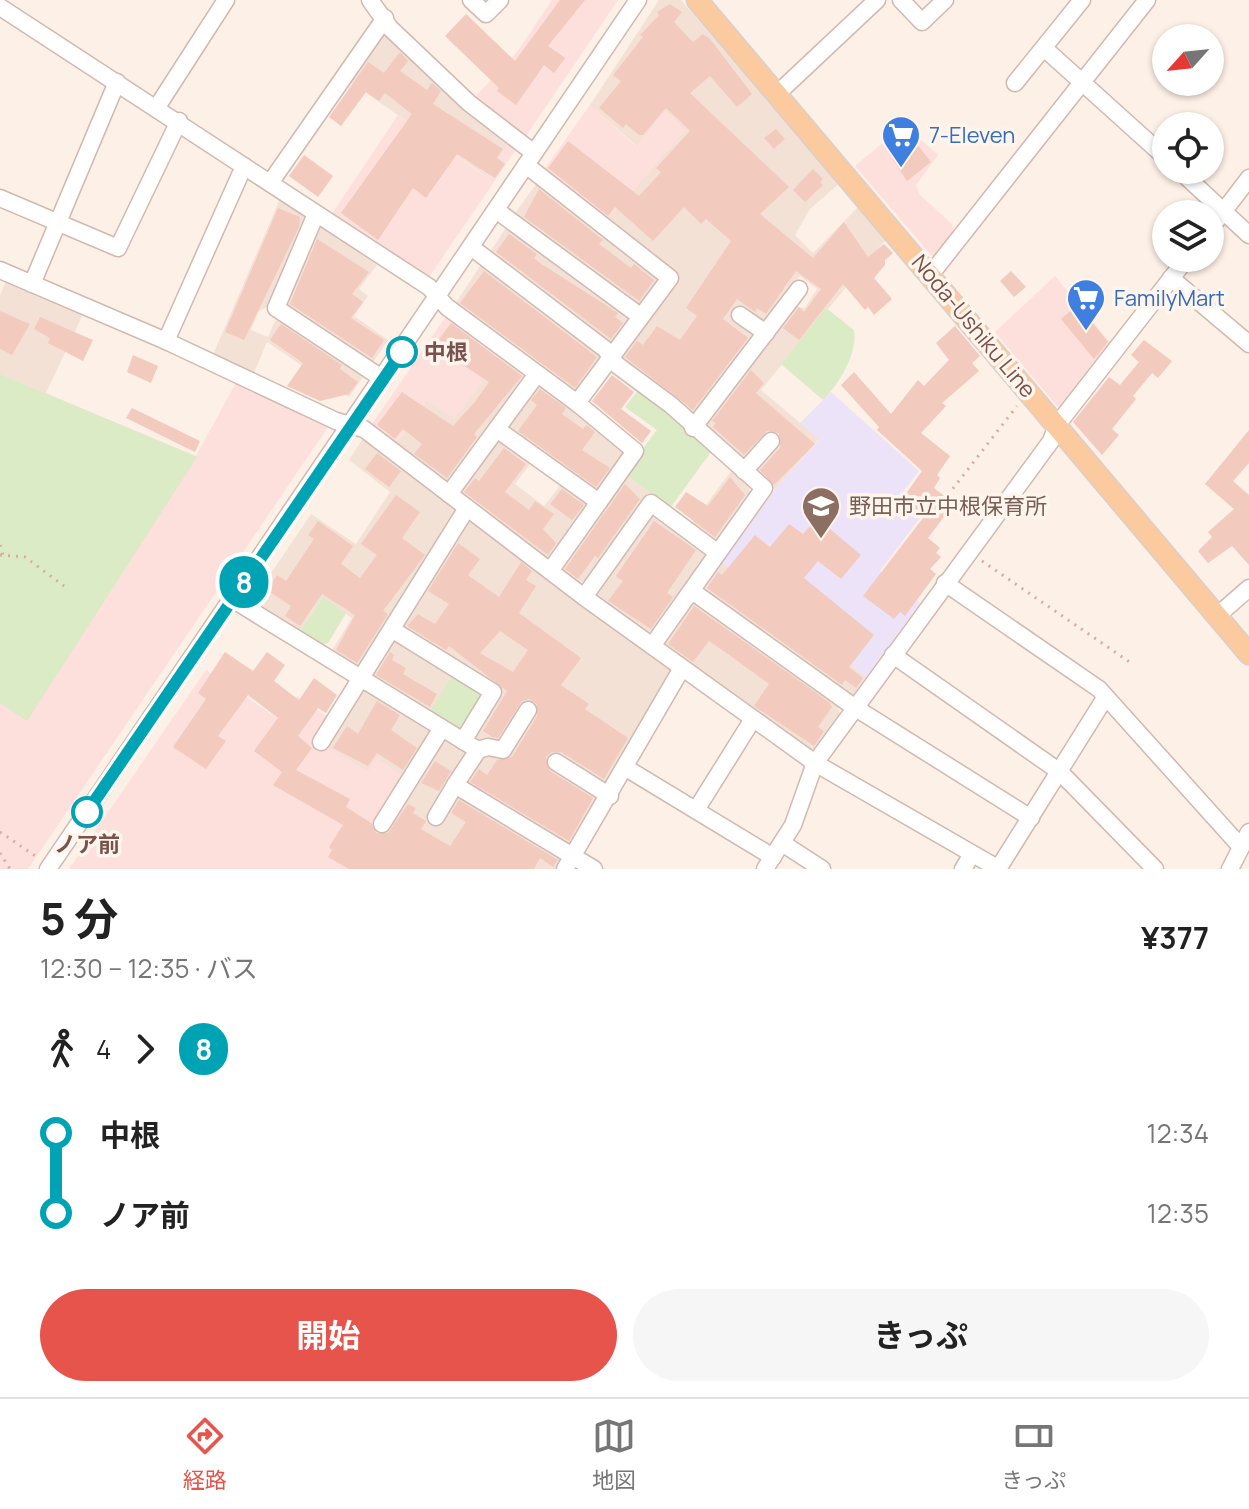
<!DOCTYPE html>
<html lang="ja">
<head>
<meta charset="utf-8">
<style>
  :root { --surface:#fff; --page:#f6f6f6; --text:#222; --muted:#767676; --line:#e0e0e0; --accent:#e7544c }
  body { margin:0; font-family:Manrope,"Noto Sans JP",sans-serif; background:var(--page); color:var(--text); height:100vh; display:flex; flex-direction:column; font-size:30px; white-space:nowrap }
  * { box-sizing:border-box; margin:0 }
  p { font-size:26px; color:var(--muted) }
  .icon { flex:none; width:44px; height:44px; fill:none; stroke:currentColor; stroke-width:2; stroke-linecap:round; stroke-linejoin:round }
  .map { position:relative; height:869px; overflow:hidden }
  .drawer { display:flex; flex-direction:column; background:var(--surface); flex:1 }
  .drawer>* { flex:none }
  .badge { padding:0 16px; border-radius:26px; font-size:28px; line-height:52px }
  .needle { width:52px; rotate:243deg }
  .fabs { position:absolute; left:1152px; top:24px; display:grid; gap:16px }
  .fabs a { display:grid; place-items:center; width:72px; height:72px; border-radius:50%; background:var(--surface); box-shadow:0 2px 6px #0004; font-size:40px }
  .map>.badge { position:absolute; translate:-50% -50%; box-shadow:0 0 0 4px #fff }
  .legs { display:flex; align-items:center; gap:12px; height:88px; padding:0 40px; font-size:26px }
  .legs p { margin-inline-start:auto }
  .headline { display:flex; align-items:center; justify-content:space-between; height:136px; padding:0 40px }
  h1 { font-size:44px; font-weight:700; line-height:60px }
  .action { display:flex; gap:16px; margin-top:auto; padding:16px 40px }
  .action a { flex:1; height:92px; border-radius:48px; background:var(--accent); color:#fff; font-size:32px; font-weight:700; line-height:92px; text-align:center }
  .action a+a { background:var(--page); color:var(--text) }
  ul { padding:0 40px; list-style:none }
  li { display:flex; align-items:center; gap:28px; height:80px; font-size:30px }
  li i { display:grid; place-items:center; width:12px; height:100%; margin:0 10px; background:currentColor }
  li i::after { content:''; width:20px; height:20px; margin:-10px; border:6px solid; border-radius:50%; background:var(--surface) }
  li p { margin-inline-start:auto }
  li:first-child i { background:linear-gradient(#0000 50%,currentColor 0) }
  li:last-child i { background:linear-gradient(currentColor 50%,#0000 0) }
  .tab-bar { display:flex; justify-content:space-around; align-items:center; height:112px; border-top:2px solid var(--line); background:var(--surface); font-size:22px; color:var(--muted) }
  .tab-bar a { display:grid; justify-items:center; gap:4px }
  .tab-bar .active { color:var(--accent) }
  .map>svg:first-child { display:block }
</style>
</head>
<body>
<div class="map">
<svg width="1249" height="869" viewBox="0 0 1249 869">
  <rect width="100%" height="100%" fill="#fdf0e7"/>
  <g fill="#f4e1d5">
    <polygon points="659,0 681,0 840,183 810,209 795,235 813,253 859,206 886,239 761,390 819,439 775,489 757,472 757,466 743,459 707,428 705,421 793,306 805,308 817,289 800,276 767,320 753,330 754,337 697,412 689,413 621,360 620,354 678,275 607,221 665,110 637,146 590,105"/>
    <polygon points="382,28 511,141 486,176 346,79"/>
    <polygon points="537,183 657,278 659,285 645,304 637,306 513,216"/>
    <polygon points="280,199 302,214 305,221 268,306 258,312 251,330 268,337 275,321 282,319 365,374 349,397 267,342 253,375 212,357"/>
    <polygon points="507,226 629,315 631,322 615,344 608,345 488,255"/>
    <polygon points="322,227 377,265 359,289 368,296 354,316 388,340 372,364 287,308 284,299 315,229"/>
    <polygon points="482,263 602,352 603,360 580,392 571,393 453,307"/>
    <polygon points="7,279 84,312 46,393 0,374 0,295"/>
    <polygon points="503,356 529,378 446,485 395,445 427,400 454,418"/>
    <polygon points="537,383 599,426 599,432 625,451 598,497 505,427"/>
    <polygon points="365,435 457,506 460,513 362,672 331,652 352,618 323,597 299,633 251,603 311,514 356,544 390,492 349,460"/>
    <polygon points="503,439 532,461 515,484 544,506 563,482 595,504 551,566 457,495 496,441"/>
    <polygon points="732,470 749,485 750,497 719,539 712,541 691,525"/>
    <polygon points="624,473 650,493 586,582 579,582 557,565"/>
    <polygon points="657,514 704,551 707,558 653,631 646,632 597,596 597,588 651,515"/>
    <polygon points="468,516 674,671 600,794 575,846 568,847 466,785 465,781 481,754 500,744 477,744 470,740 501,691 403,631 401,626"/>
    <polygon points="722,562 866,677 854,694 847,695 706,592 705,584"/>
    <polygon points="698,603 838,707 840,714 817,748 808,750 665,648 664,640 690,605"/>
    <polygon points="397,639 453,674 428,714 369,678 392,641"/>
    <polygon points="365,686 436,731 406,778 368,772 326,746"/>
    <polygon points="442,734 471,752 457,793 564,856 561,869 451,869 384,828"/>
  </g>
  <g fill="#fddfdb">
    <polygon points="552,0 618,0 524,139 473,99 517,52"/>
    <polygon points="590,105 636,146 665,110 686,130 607,221 544,170"/>
    <polygon points="398,115 485,176 511,141 515,151 427,280 331,215"/>
    <polygon points="912,132 938,155 916,185 920,195 952,224 954,241 937,262 855,166 892,135 902,143"/>
    <polygon points="1055,276 1113,346 1062,412 995,332"/>
    <polygon points="447,315 503,356 454,419 427,400 395,445 370,427"/>
    <polygon points="0,374 196,456 238,379 330,424 28,869 0,869"/>
    <polygon points="206,670 280,720 297,696 330,719 318,741 368,771 377,758 406,778 379,824 451,869 69,869"/>
  </g>
  <polygon fill="#ede3f9" points="831,392 919,471 896,501 920,518 880,571 920,603 866,677 722,562 775,489 819,440 800,423"/>
  <g fill="#daebc5">
    <path d="M 826,308 L 854,330 C 858,353 839,384 823,400 L 781,364 Z"/>
    <polygon points="0,374 197,457 27,721 0,703"/>
    <polygon points="640,388 669,409 666,413 711,452 670,508 624,473 657,430 625,407"/>
    <polygon points="323,597 346,613 328,643 320,645 299,633"/>
    <polygon points="453,674 484,692 461,735 428,714"/>
  </g>
  <g fill="#f2cabe" fill-rule="evenodd">
    <polygon points="560,0 585,0 548,46 565,58 554,73 544,65 516,105 497,91 499,88 445,36 466,14 515,61"/>
    <polygon points="670,4 682,12 674,22 693,42 703,34 710,39 752,94 737,107 710,76 690,93 789,187 760,214 813,258 844,222 868,257 884,244 893,253 885,260 885,265 874,278 892,299 874,315 868,307 865,310 843,284 799,340 783,328 799,307 804,312 821,289 796,271 766,314 757,308 755,312 737,299 723,319 748,338 693,410 625,357 637,341 643,345 657,326 680,340 697,316 686,308 731,241 706,219 701,224 684,207 653,241 615,207 608,216 548,168 568,141 639,196 661,172 656,168 690,131 679,120 666,108 643,135 639,135 626,124 623,128 599,108 621,81 613,75 643,37 640,35 659,15 657,12"/>
    <polygon points="400,52 408,61 400,71 427,90 432,83 441,91 433,104 503,149 497,158 505,164 495,178 457,154 426,198 413,188 378,240 341,213 412,114 385,93 379,101 366,92 341,126 329,117 368,62 384,73"/>
    <polygon points="776,129 785,139 774,149 764,138"/>
    <polygon points="912,138 931,162 907,181 889,154"/>
    <polygon points="304,155 333,176 318,197 289,176"/>
    <polygon points="813,169 823,179 820,182 823,185 805,202 793,190"/>
    <polygon points="539,189 603,240 599,244 631,268 634,264 654,280 639,301 524,217"/>
    <polygon points="278,208 300,217 299,227 244,340 225,332"/>
    <polygon points="509,234 537,254 534,258 540,263 618,313 615,317 623,323 611,339 496,252"/>
    <polygon points="317,239 369,272 352,294 363,302 351,318 384,340 372,358 290,304"/>
    <polygon points="484,271 597,357 575,388 460,303"/>
    <polygon points="1011,271 1026,287 1014,297 1000,281"/>
    <polygon points="1078,305 1108,342 1094,359 1061,319"/>
    <polygon points="0,311 30,324 12,355 0,349"/>
    <polygon points="40,317 93,340 83,361 48,343 50,338 34,329"/>
    <polygon points="451,323 522,376 474,434 477,437 447,478 414,454 422,444 403,429 395,439 377,425 402,392 453,426 474,403 489,382 434,346"/>
    <polygon points="281,324 342,365 340,369 358,382 349,394 320,401 287,386 303,363 270,340"/>
    <polygon points="955,326 980,356 972,363 979,371 942,403 946,406 921,433 950,456 937,475 940,478 934,488 951,501 952,506 928,538 940,548 936,553 941,557 930,569 936,574 905,616 900,612 894,619 863,596 923,518 903,504 903,498 922,471 877,430 879,427 841,385 854,372 891,414 918,380 924,386 949,360 936,343"/>
    <polygon points="1144,340 1172,361 1158,378 1152,373 1133,396 1136,399 1112,429 1119,435 1102,455 1073,422 1109,377 1120,385 1139,362 1131,355"/>
    <polygon points="133,355 158,366 151,383 127,372"/>
    <polygon points="751,370 764,383 756,393 815,444 774,485 760,470 780,448 779,433 767,431 744,455 713,427 716,423 712,421"/>
    <polygon points="612,375 634,392 621,409 651,431 642,443 592,401"/>
    <polygon points="540,389 566,408 562,414 583,429 586,425 595,432 582,450 610,468 596,487 518,431 537,405 531,400"/>
    <polygon points="132,408 200,441 195,452 126,418"/>
    <polygon points="1249,430 1249,463 1233,481 1249,495 1249,565 1232,546 1208,563 1198,551 1212,537 1208,532 1234,509 1205,484"/>
    <polygon points="504,448 526,464 505,492 529,510 535,501 554,514 543,529 556,543 548,555 464,492 475,478 479,481"/>
    <polygon points="377,453 401,471 389,487 365,469"/>
    <polygon points="730,477 745,495 715,537 675,507 686,492 708,506"/>
    <polygon points="625,484 640,499 598,558 595,556 578,579 565,569"/>
    <polygon points="562,489 584,505 572,520 550,504"/>
    <polygon points="396,495 420,512 402,538 425,555 383,611 388,614 357,663 336,650 355,615 322,594 300,626 285,616 291,606 267,590 277,575 286,581 314,539 308,535 318,521 353,546 341,564 360,578 377,555 361,544"/>
    <polygon points="817,518 861,555 841,579 818,561 804,578 874,635 849,667 863,678 856,688 845,680 842,685 707,588 718,572 722,575 755,535 770,547 789,524 803,534"/>
    <polygon points="654,521 696,550 667,593 673,597 651,629 608,601 623,581 616,576"/>
    <path d="M 458,543 L 480,559 L 468,575 L 499,597 L 521,562 L 532,571 L 526,580 L 536,586 L 519,613 L 581,658 L 561,685 L 589,704 L 585,709 L 628,738 L 604,779 L 561,752 L 552,752 L 546,757 L 550,771 L 593,798 L 569,841 L 470,782 L 479,769 L 487,775 L 497,760 L 512,757 L 537,716 L 537,704 L 529,699 L 522,701 L 498,738 L 492,737 L 483,731 L 507,691 L 449,646 L 446,650 L 407,626 L 418,614 L 435,624 L 449,604 L 428,591 ZM 500,631 L 528,650 L 513,672 L 480,653 Z"/>
    <polygon points="694,606 829,702 832,707 818,727 824,731 814,746 754,706 769,684 732,657 709,641 693,662 668,644"/>
    <polygon points="225,652 253,671 267,652 285,665 274,681 299,700 314,678 337,695 326,713 318,708 298,736 312,748 296,770 350,799 346,807 371,823 376,833 388,833 408,804 416,808 413,813 426,821 421,829 450,846 466,822 451,813 459,800 558,860 553,867 540,858 534,869 349,869 328,857 332,850 329,847 343,825 273,785 282,772 254,751 278,718 248,695 218,736 226,741 206,769 173,747 206,699 198,693"/>
    <polygon points="390,652 394,655 392,660 406,668 403,674 437,694 430,707 376,675"/>
    <polygon points="377,701 400,715 391,730 417,748 403,770 377,753 368,766 333,748 347,726 358,734"/>
    <polygon points="435,761 451,771 439,791 421,783"/>
  </g>
  <g fill="none" stroke-linecap="round" stroke-linejoin="round">
    <defs>
      <g id="minor">
        <polyline points="370,0 390,28 469,103 534,153"/>
        <polyline points="471,0 486,14 500,0"/>
        <polyline points="901,0 922,22 945,0"/>
        <polyline points="0,7 429,287 447,307 577,403 670,278 526,165"/>
        <polyline points="1044,48 1166,158"/>
        <polyline points="1015,83 1082,0"/>
        <polyline points="778,93 877,0"/>
        <polyline points="157,107 226,0"/>
        <polyline points="1179,170 1249,235"/>
        <polyline points="270,183 385,18"/>
        <polyline points="0,198 118,248 179,121"/>
        <polyline points="496,210 640,316"/>
        <polyline points="316,214 276,308 383,379"/>
        <polyline points="1210,229 1249,178"/>
        <polyline points="471,247 605,349 617,365 671,405 764,488 652,646"/>
        <polyline points="0,270 166,341 336,421 364,429 584,597 815,763 999,869"/>
        <polyline points="931,274 1147,0"/>
        <polyline points="1171,278 1249,344"/>
        <polyline points="32,284 117,82"/>
        <polyline points="740,315 766,333"/>
        <polyline points="166,341 244,166"/>
        <polyline points="577,403 635,451 599,502"/>
        <polyline points="693,428 799,289"/>
        <polyline points="498,430 599,502 550,571"/>
        <polyline points="744,471 771,441"/>
        <polyline points="449,494 537,374"/>
        <polyline points="945,583 1099,689 1241,847"/>
        <polyline points="692,591 854,707 1031,818"/>
        <polyline points="584,597 651,503 718,553"/>
        <polyline points="232,599 478,750 455,785 594,869"/>
        <polyline points="1217,616 1249,588"/>
        <polyline points="393,630 493,692 463,741"/>
        <polyline points="893,655 1060,772 1155,869"/>
        <polyline points="321,742 467,508"/>
        <polyline points="478,750 488,747 503,750 528,710"/>
        <polyline points="556,762 610,796"/>
        <polyline points="626,768 773,857"/>
        <polyline points="696,810 753,719"/>
        <polyline points="436,817 455,785"/>
        <polyline points="382,824 442,728"/>
        <polyline points="782,843 822,869"/>
        <polyline points="48,869 638,0"/>
        <polyline points="565,869 682,668"/>
        <polyline points="765,869 793,825 815,763 1051,441 1057,425 1187,258"/>
        <polyline points="963,869 972,854"/>
        <polyline points="998,869 1105,698"/>
        <polyline points="1230,869 1249,832"/>
      </g>
      <polyline id="major" points="697,0 1249,654"/>
    </defs>
    <use href="#minor" stroke="#d1b9af" stroke-width="19"/>
    <use href="#major" stroke="#d9cfcd" stroke-width="23"/>
    <g stroke="#d7ada1" stroke-width="3" stroke-dasharray="2 6" stroke-linecap="butt">
      <polyline points="948,495 1017,406"/>
      <polyline points="0,545 3,555"/>
      <polyline points="0,555 25,557 64,586"/>
      <polyline points="982,561 1131,663"/>
      <polyline points="0,832 37,857"/>
      <polyline points="0,853 10,869"/>
    </g>
    <use href="#minor" stroke="#fff" stroke-width="16"/>
    <use href="#major" stroke="#fbca9f" stroke-width="20"/>
  </g>
  <g fill="none" stroke-linecap="round" stroke-linejoin="round">
    <defs>
      <polyline id="line-1" points="87,812 402,352"/>
    </defs>
    <use href="#line-1" stroke="#fff" stroke-width="18"/>
    <use href="#line-1" stroke="#00a3b4" stroke-width="12"/>
  </g>
  <defs>
    <symbol id="supermarket-pin" viewBox="-11 -11 22 30"><path d="M0 17L-7.5 6A9.5 9.5 0 1 1 7.5 6Z" fill="#3f7fe0" stroke="#fff5ed"/><path d="M-6-5.5h2.5l.6 2H6L4.5 2H-2.5L-4.4-4H-6ZM-1.5 3.2a1.3 1.3 0 1 0 .1 0ZM3 3.2a1.3 1.3 0 1 0 .1 0Z" fill="#fff"/></symbol>
    <symbol id="school-pin" viewBox="-11 -11 22 30"><path d="M0 17L-7.5 6A9.5 9.5 0 1 1 7.5 6Z" fill="#8d6e63" stroke="#fff5ed"/><path d="M0-5L7-2L0 1L-7-2ZM-4 1L0 2.5L4 1V4Q0 6-4 4Z" fill="#fff"/></symbol>
  </defs>
  <g fill-rule="evenodd">
    <use href="#supermarket-pin" x="879" y="113" width="44" height="60"/>
    <use href="#supermarket-pin" x="1064" y="276" width="44" height="60"/>
    <use href="#school-pin" x="799" y="484" width="44" height="60"/>
  </g>
  <g fill="#fff" stroke="#00a3b4" stroke-width="4">
    <circle cx="402" cy="352" r="14"/>
    <circle cx="87" cy="812" r="14"/>
  </g>
  <g text-anchor="middle" stroke-width="7" stroke-linejoin="round" paint-order="stroke">
    <g font-size="22" fill="#366cbe" stroke="#fff5ed" text-anchor="start">
      <text x="929" y="143">7-Eleven</text>
      <text x="1114" y="306">FamilyMart</text>
    </g>
    <g font-size="22" fill="#77534b" stroke="#fff5ed">
      <text transform="translate(974 326) rotate(50)" y="8">Noda-Ushiku Line</text>
    </g>
    <g font-size="22" font-weight="bold" fill="#77534b" stroke="#fff5ed" text-anchor="start">
      <text x="424" y="360">中根</text>
      <text x="87" y="852" text-anchor="middle">ノア前</text>
    </g>
    <g font-size="22" fill="#785e54" stroke="#fff5ed" text-anchor="start">
      <text x="849" y="514">野田市立中根保育所</text>
    </g>
  </g>
</svg>
<div class="fabs">
<a><svg class="needle" viewBox="-14 -14 28 28"><path d="M0-13l5 13h-10z" fill="#e53935"/><path d="M0 13l5-13h-10z" fill="#767676"/></svg></a>
<a><svg class="icon" aria-label="locate" viewBox="0 0 24 24"><circle cx="12" cy="12" r="6"/><path d="M12 2v4M12 18v4M2 12h4M18 12h4"/></svg></a>
<a><svg class="icon" aria-label="layers" viewBox="0 0 24 24"><path d="M12 4l9 5-9 5-9-5zM3 14l9 5 9-5"/></svg></a>
</div>
<b class="badge" style="left:244px;top:582px;background:#00a3b4;color:#fff">8</b>
</div>
<section class="drawer">
<div class="headline"><div><h1>5 分</h1><p>12:30 – 12:35 · バス</p></div><b>¥377</b></div>
<div class="legs"><svg class="icon" aria-label="walk" viewBox="0 0 24 24"><circle cx="13" cy="4" r="2"/><path d="M13 8l-2 6 4 7M11 14l-3 7M7 12l3-4h3l4 4"/></svg>4<svg class="icon" aria-label="forward" viewBox="0 0 24 24"><path d="M9 5l7 7-7 7"/></svg><b class="badge" style="background:#00a3b4;color:#fff">8</b></div>
<ul>
<li><i style="color:#00a3b4"></i><b>中根</b><p>12:34</p></li>
<li><i style="color:#00a3b4"></i><b>ノア前</b><p>12:35</p></li>
</ul>
<div class="action"><a>開始</a><a>きっぷ</a></div>
</section>
<nav class="tab-bar">
<a class="active"><svg class="icon" aria-label="directions" viewBox="0 0 24 24"><path d="M12 3l9 9-9 9-9-9zM9 14v-3h6M13 9l2 2-2 2"/></svg>経路</a>
<a><svg class="icon" aria-label="map" viewBox="0 0 24 24"><path d="M3 6l6-2 6 2 6-2v14l-6 2-6-2-6 2zM9 4v14M15 6v14"/></svg>地図</a>
<a><svg class="icon" aria-label="tickets" viewBox="0 0 24 24"><path d="M3 7h18v10H3zM15 7v10"/></svg>きっぷ</a>
</nav>
</body>
</html>
